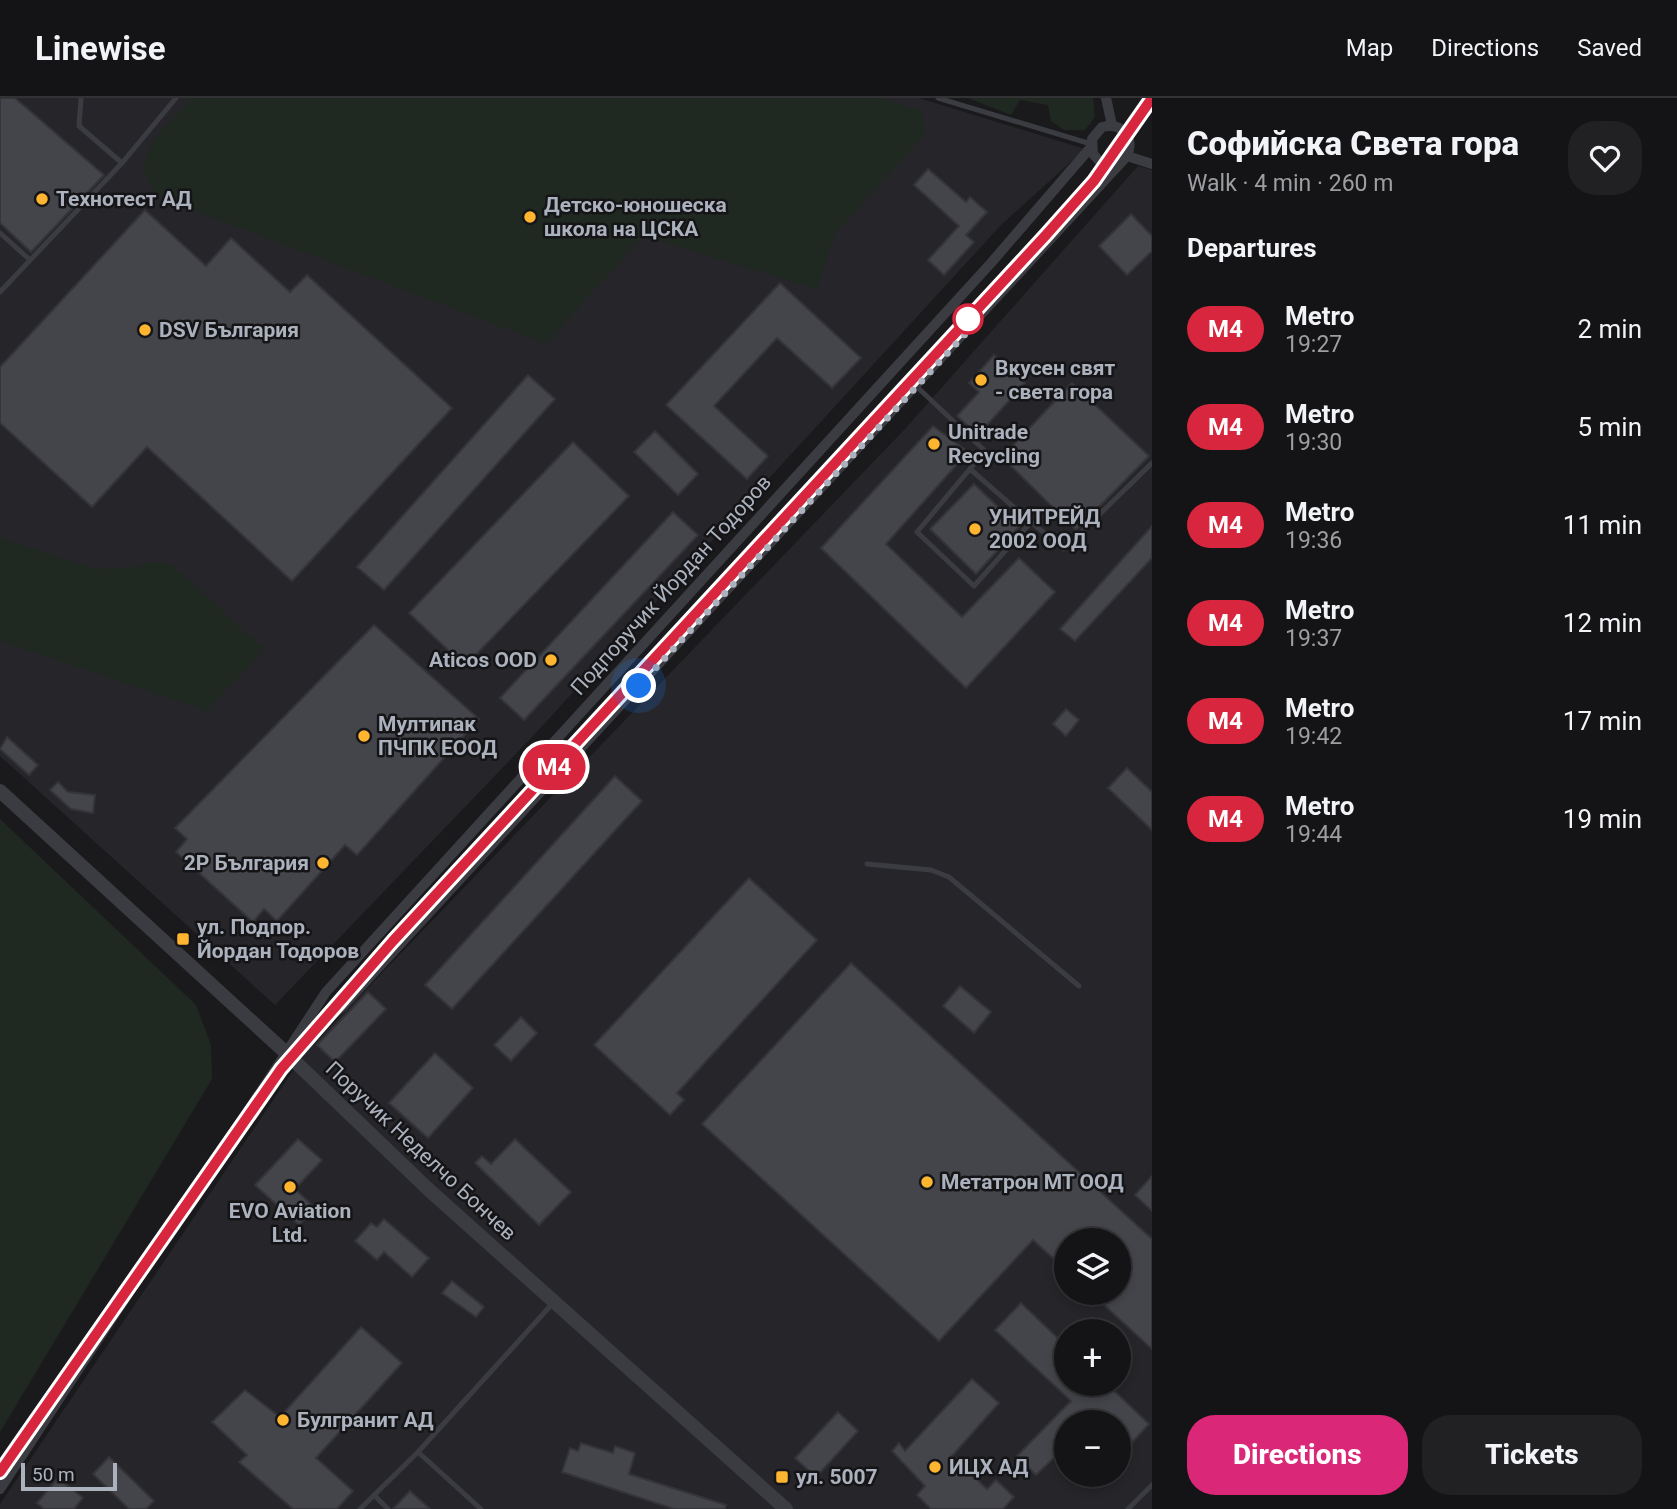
<!DOCTYPE html>
<html lang="en">
<head>
<meta charset="utf-8">
<style>
  :root { --surface:#141416; --page:#212123; --text:#f1f3f6; --muted:#9d9ea1; --line:#333335; --accent:#db2777 }
  body { margin:0; font-family:Roboto,sans-serif; background:var(--page); color:var(--text); height:100vh; display:flex; flex-direction:column; font-size:26px; white-space:nowrap }
  * { box-sizing:border-box; margin:0 }
  p { font-size:23px; color:var(--muted) }
  .icon { flex:none; width:38px; height:38px; fill:none; stroke:currentColor; stroke-width:2; stroke-linecap:round; stroke-linejoin:round }
  .map { position:relative; flex:1; overflow:hidden }
  .details { display:flex; flex-direction:column; background:var(--surface); width:525px }
  .details>* { flex:none }
  .badge { padding:0 14px; border-radius:23px; font-size:24px; line-height:46px }
  .tools { position:absolute; left:1054px; top:1130px; display:grid; gap:14px }
  .tools a { display:grid; place-items:center; width:77px; height:77px; border-radius:50%; background:var(--surface); box-shadow:0 4px 10px #0003,0 0 0 2px var(--line); font-size:35px }
  .scale { position:absolute; left:21px; bottom:18px; width:96px; box-sizing:border-box; padding-left:7px; border:4px solid #acb2bd; border-top:0; font-size:19px; line-height:24px; white-space:nowrap; color:#acb2bd; -webkit-text-stroke:5px #151518; paint-order:stroke }
  .you { position:absolute; width:35px; height:35px; margin:-18px; border:5px solid #fff; border-radius:50%; background:#1a73e8; box-shadow:0 0 0 10px #1a73e833 }
  .map>.badge { position:absolute; translate:-50% -50%; box-shadow:0 0 0 4px #fff }
  h2 { padding:0 35px; font-size:26px; line-height:63px }
  .round { display:grid; place-items:center; flex:none; width:74px; height:74px; border-radius:28px; background:var(--page) }
  .headline { display:flex; align-items:center; justify-content:space-between; height:119px; padding:0 35px }
  h1 { font-size:33px; font-weight:800; line-height:52px }
  .cta { display:flex; gap:14px; margin-top:auto; padding:14px 35px }
  .cta a { flex:1; height:80px; border-radius:28px; background:var(--accent); color:#fff; font-size:28px; font-weight:800; line-height:80px; text-align:center }
  .cta a+a { background:var(--page); color:var(--text) }
  ul { padding:0; list-style:none }
  li { display:flex; align-items:center; gap:21px; height:98px; padding:0 35px }
  li div { flex:1 }
  li b { display:block; font-size:26px }
  li em { font-style:normal }
  li .badge { min-width:77px; font-weight:700; text-align:center }
  header { display:flex; align-items:center; gap:42px; box-sizing:border-box; height:98px; padding:0 35px; background:var(--surface); border-bottom:2px solid var(--line) }
  header strong { font-size:33px }
  nav { display:flex; gap:38px; margin-inline-start:auto; font-size:24px }
  main { display:flex; flex:1; min-height:0 }
  .map>svg:first-child { display:block }
</style>
</head>
<body>
<header>
<strong>Linewise</strong>
<nav><a>Map</a><a>Directions</a><a>Saved</a></nav>
</header>
<main>
<div class="map">
<svg width="1152" height="1411" viewBox="0 0 1152 1411">
  <rect width="100%" height="100%" fill="#1a1a1d"/>
  <g fill="#26262a" fill-rule="evenodd">
    <polygon points="0,0 919,0 1085,51 1001,127 534,637 275,907 0,658"/>
    <path d="M 1138,68 L 1152,72 L 1152,1411 L 0,1411 L 0,1406 L 305,955 L 904,332 ZM 1066,1143 L 1118,1143 L 1118,1195 L 1066,1195 ZM 1066,1234 L 1118,1234 L 1118,1286 L 1066,1286 ZM 1066,1325 L 1118,1325 L 1118,1377 L 1066,1377 Z"/>
  </g>
  <g fill="#202921">
    <path d="M 192,0 L 881,0 L 922,13 L 925,37 L 835,135 L 817,191 L 643,138 L 546,246 L 169,103 C 115,69 164,31 192,0 Z"/>
    <polygon points="968,0 1093,0 1095,19 1085,32 1064,32 1051,23 1048,7 1020,2 1011,17"/>
    <polygon points="0,440 96,471 138,469 148,464 171,466 264,551 207,613 0,543"/>
    <polygon points="0,721 196,907 211,947 212,981 0,1334"/>
  </g>
  <g fill="#44454a" stroke="#343439" stroke-width="2">
    <polygon points="0,0 15,0 104,77 31,154 0,125"/>
    <polygon points="928,71 966,104 970,99 987,114 966,137 974,144 944,177 928,162 959,128 914,87"/>
    <polygon points="145,112 206,168 231,140 290,194 307,177 452,310 292,483 147,349 92,409 0,325 0,269"/>
    <polygon points="1131,116 1152,138 1152,153 1127,177 1099,148"/>
    <polygon points="780,185 861,260 832,290 777,240 714,308 768,358 747,381 666,307"/>
    <polygon points="994,257 1025,285 978,337 957,318 979,294 969,285"/>
    <polygon points="528,277 555,301 384,492 357,469"/>
    <polygon points="1072,285 1149,358 1076,432 1002,359"/>
    <polygon points="933,328 968,354 886,446 962,519 1019,460 1055,494 966,590 821,450"/>
    <polygon points="655,333 698,376 678,397 634,354"/>
    <polygon points="573,344 629,398 465,568 409,515"/>
    <polygon points="974,386 1019,429 976,476 930,431"/>
    <polygon points="673,414 698,437 524,622 500,600"/>
    <polygon points="1152,428 1152,460 1075,543 1060,531"/>
    <polygon points="374,527 479,621 357,757 345,747 277,823 264,811 253,824 176,754 187,741 175,730"/>
    <polygon points="1066,611 1079,622 1066,638 1053,626"/>
    <polygon points="7,639 38,667 29,677 0,651"/>
    <polygon points="1127,670 1152,694 1152,732 1108,690"/>
    <polygon points="615,678 642,703 452,911 425,887"/>
    <polygon points="58,684 68,694 95,697 93,715 71,711 50,692"/>
    <polygon points="749,780 817,842 677,995 684,1002 670,1017 594,947"/>
    <polygon points="851,865 1152,1141 1152,1251 1091,1195 1118,1195 1118,1143 1066,1143 1066,1172 1033,1142 939,1243 702,1026"/>
    <polygon points="960,888 991,914 974,935 943,908"/>
    <polygon points="368,894 386,911 335,964 317,947"/>
    <polygon points="521,919 537,935 511,963 494,947"/>
    <polygon points="435,955 473,990 428,1040 389,1005"/>
    <polygon points="298,1041 322,1062 295,1091 315,1110 299,1127 255,1087"/>
    <polygon points="515,1041 571,1094 539,1127 475,1065 482,1058 491,1066"/>
    <polygon points="1152,1078 1152,1113 1135,1097"/>
    <polygon points="384,1121 429,1160 412,1179 384,1154 377,1162 355,1143 371,1125 377,1129"/>
    <polygon points="452,1183 484,1209 476,1219 442,1195"/>
    <polygon points="1021,1205 1066,1248 1066,1286 1107,1286 1149,1326 1124,1353 1118,1348 1118,1325 1066,1325 1066,1348 1036,1377 1017,1358 1071,1303 995,1232"/>
    <polygon points="361,1229 402,1265 316,1360 353,1393 337,1411 293,1411 239,1364 247,1357 212,1324 245,1292 280,1319"/>
    <polygon points="972,1281 999,1305 952,1358 987,1391 996,1382 1014,1399 1003,1411 931,1411 917,1397 925,1388 892,1353 899,1345 905,1353"/>
    <polygon points="838,1314 858,1333 816,1379 795,1360"/>
    <polygon points="581,1345 613,1355 615,1348 635,1355 629,1376 726,1407 725,1411 674,1411 562,1374 570,1350 578,1353"/>
    <polygon points="109,1359 154,1403 146,1411 129,1411 93,1376"/>
    <polygon points="58,1380 83,1400 74,1411 44,1411 37,1405"/>
    <polygon points="410,1393 430,1411 393,1411"/>
  </g>
  <g fill="none" stroke-linecap="round" stroke-linejoin="round">
    <g stroke="#3b3c42" stroke-width="5">
      <polyline points="81,0 79,28 122,65"/>
      <polyline points="938,0 1091,46"/>
      <polyline points="0,135 30,162"/>
      <polyline points="0,194 122,65 176,0"/>
      <polyline points="916,288 985,353 917,434 974,488 1031,424 970,371"/>
      <polyline points="1031,424 1064,451 1152,365"/>
      <polyline points="867,766 931,772 949,779 1079,888"/>
      <polyline points="418,1354 481,1411"/>
      <polyline points="374,1397 388,1411"/>
      <polyline points="360,1411 418,1354 553,1205"/>
      <polyline points="1128,1411 1152,1387"/>
    </g>
    <g stroke="#3b3c42" stroke-width="10">
      <polyline points="1106,0 1112,27"/>
      <polyline points="1127,58 1152,66"/>
      <path d="M 295,945 L 342,909 L 1127,58 C 1135,39 1122,24 1102,29 L 1092,41 L 1093,56 L 1101,65 L 1120,65"/>
      <polyline points="0,1391 326,894 991,165 1091,49"/>
    </g>
    <polyline stroke="#3b3c42" stroke-width="14" points="0,693 284,953 428,1091 786,1411"/>
  </g>
  <g fill="none" stroke-linecap="round" stroke-linejoin="round">
    <defs>
      <polyline id="line" points="0,1374 281,971 393,843 1046,137 1094,83 1152,0"/>
    </defs>
    <use href="#line" stroke="#fff" stroke-width="16"/>
    <use href="#line" stroke="#d7263d" stroke-width="10"/>
    <polyline stroke="#acb2bd" stroke-width="7" stroke-dasharray="0 12.6" points="639,588 968,233 968,221"/>
  </g>
  <g fill="#ffb530" stroke="#151518" stroke-width="2.5">
    <circle cx="42" cy="101" r="7"/>
    <circle cx="530" cy="119" r="7"/>
    <circle cx="145" cy="232" r="7"/>
    <circle cx="981" cy="282" r="7"/>
    <circle cx="934" cy="346" r="7"/>
    <circle cx="975" cy="431" r="7"/>
    <circle cx="551" cy="562" r="7"/>
    <circle cx="364" cy="638" r="7"/>
    <circle cx="323" cy="765" r="7"/>
    <rect x="176" y="834" width="14" height="14" rx="3.5"/>
    <circle cx="927" cy="1084" r="7"/>
    <circle cx="290" cy="1089" r="7"/>
    <circle cx="283" cy="1322" r="7"/>
    <circle cx="935" cy="1369" r="7"/>
    <rect x="775" y="1372" width="14" height="14" rx="3.5"/>
  </g>
  <circle fill="#fff" stroke="#d7263d" stroke-width="3.5" cx="968" cy="221" r="14"/>
  <g text-anchor="middle" stroke-width="5" stroke-linejoin="round" paint-order="stroke">
    <g font-size="21" font-weight="bold" fill="#acb2bd" stroke="#151518" text-anchor="start">
      <text x="56" y="108">Технотест АД</text>
      <text x="544" y="114">Детско-юношеска<tspan x="544" dy="24">школа на ЦСКА</tspan></text>
      <text x="159" y="239">DSV България</text>
      <text x="995" y="277">Вкусен свят<tspan x="995" dy="24">- света гора</tspan></text>
      <text x="948" y="341">Unitrade<tspan x="948" dy="24">Recycling</tspan></text>
      <text x="989" y="426">УНИТРЕЙД<tspan x="989" dy="24">2002 ООД</tspan></text>
      <text x="537" y="569" text-anchor="end">Aticos OOD</text>
      <text x="378" y="633">Мултипак<tspan x="378" dy="24">ПЧПК ЕООД</tspan></text>
      <text x="309" y="772" text-anchor="end">2Р България</text>
      <text x="197" y="836">ул. Подпор.<tspan x="197" dy="24">Йордан Тодоров</tspan></text>
      <text x="941" y="1091">Метатрон МТ ООД</text>
      <text x="290" y="1120" text-anchor="middle">EVO Aviation<tspan x="290" dy="24">Ltd.</tspan></text>
      <text x="297" y="1329">Булгранит АД</text>
      <text x="949" y="1376">ИЦХ АД</text>
      <text x="796" y="1386">ул. 5007</text>
    </g>
    <g font-size="21" fill="#acb2bd" stroke="#151518">
      <text transform="translate(671 487) rotate(-48)" y="7">Подпоручик Йордан Тодоров</text>
      <text transform="translate(421 1053) rotate(43)" y="7">Поручик Неделчо Бончев</text>
    </g>
  </g>
</svg>
<div class="tools">
<a><svg class="icon" aria-label="layers" viewBox="0 0 24 24"><path d="M12 4l9 5-9 5-9-5zM3 14l9 5 9-5"/></svg></a>
<a>+</a>
<a>−</a>
</div>
<div class="scale">50 m</div>
<div class="you" style="left:639px;top:588px"></div>
<b class="badge" style="left:554px;top:669px;background:#d7263d;color:#fff">M4</b>
</div>
<section class="details">
<div class="headline"><div><h1>Софийска Света гора</h1><p>Walk · 4 min · 260 m</p></div><a class="round"><svg class="icon" aria-label="heart" viewBox="0 0 24 24"><path d="M12 20l-8-8c-3-5 5-10 8-4 3-6 11-1 8 4z"/></svg></a></div>
<h2>Departures</h2>
<ul>
<li><span class="badge" style="background:#d7263d;color:#fff">M4</span><div><b>Metro</b><p>19:27</p></div><em>2 min</em></li>
<li><span class="badge" style="background:#d7263d;color:#fff">M4</span><div><b>Metro</b><p>19:30</p></div><em>5 min</em></li>
<li><span class="badge" style="background:#d7263d;color:#fff">M4</span><div><b>Metro</b><p>19:36</p></div><em>11 min</em></li>
<li><span class="badge" style="background:#d7263d;color:#fff">M4</span><div><b>Metro</b><p>19:37</p></div><em>12 min</em></li>
<li><span class="badge" style="background:#d7263d;color:#fff">M4</span><div><b>Metro</b><p>19:42</p></div><em>17 min</em></li>
<li><span class="badge" style="background:#d7263d;color:#fff">M4</span><div><b>Metro</b><p>19:44</p></div><em>19 min</em></li>
</ul>
<div class="cta"><a>Directions</a><a>Tickets</a></div>
</section>
</main>
</body>
</html>
